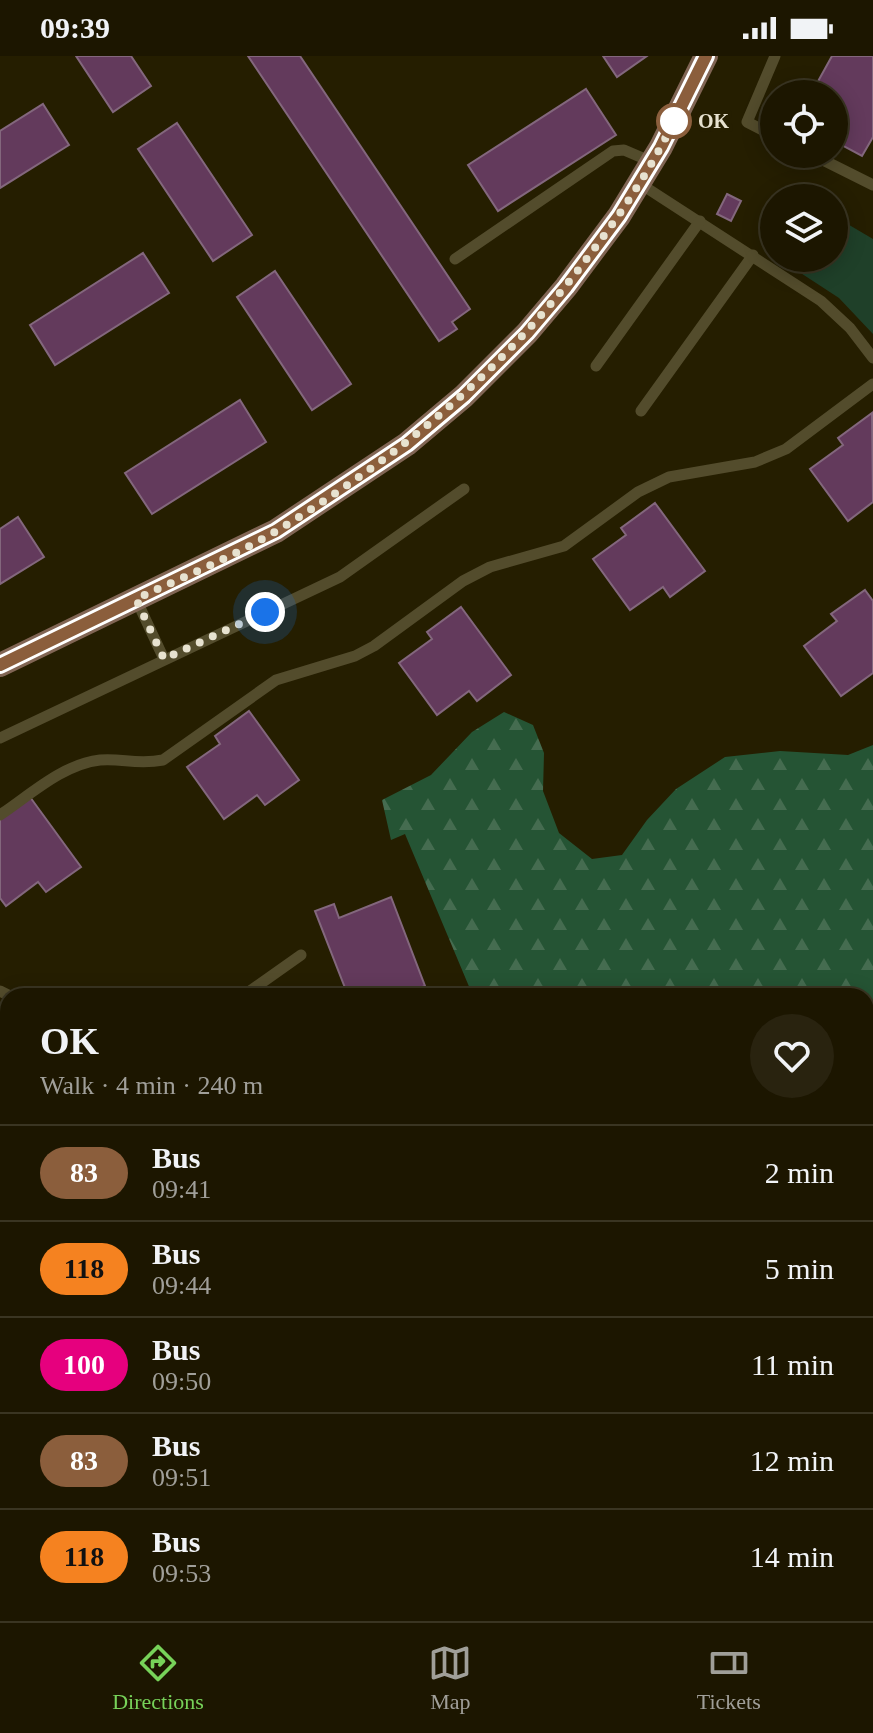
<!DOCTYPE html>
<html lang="en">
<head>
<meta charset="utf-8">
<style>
  :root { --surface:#1c1600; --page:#29230f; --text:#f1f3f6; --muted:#a09f99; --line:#3a3522; --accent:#77d259 }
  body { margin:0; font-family:"Times New Roman",serif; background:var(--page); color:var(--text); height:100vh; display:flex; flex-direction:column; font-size:30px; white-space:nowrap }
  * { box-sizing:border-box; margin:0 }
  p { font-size:26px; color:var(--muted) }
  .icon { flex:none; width:44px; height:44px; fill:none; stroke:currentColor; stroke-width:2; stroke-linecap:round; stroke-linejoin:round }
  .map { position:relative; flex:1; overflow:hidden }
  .panel { position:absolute; left:0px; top:932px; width:874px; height:634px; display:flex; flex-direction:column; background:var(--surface); border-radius:24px 24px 0 0; box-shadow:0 4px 20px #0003,0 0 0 2px var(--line) }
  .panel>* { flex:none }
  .badge { padding:0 16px; border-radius:26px; font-size:28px; line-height:52px }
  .tools { position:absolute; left:760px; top:24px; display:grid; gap:16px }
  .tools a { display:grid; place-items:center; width:88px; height:88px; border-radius:50%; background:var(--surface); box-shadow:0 4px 20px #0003,0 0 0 2px var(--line); font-size:40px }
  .you { position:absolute; width:40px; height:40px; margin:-20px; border:6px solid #fff; border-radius:50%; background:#1a73e8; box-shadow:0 0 0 12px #1a73e833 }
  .map>.badge { position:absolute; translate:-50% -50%; box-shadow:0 0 0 4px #fff }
  .round { display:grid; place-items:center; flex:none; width:84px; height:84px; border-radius:42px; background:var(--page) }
  .head { display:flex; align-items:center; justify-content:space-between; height:136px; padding:0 40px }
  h1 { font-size:38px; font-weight:800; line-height:60px }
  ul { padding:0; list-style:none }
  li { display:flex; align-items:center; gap:24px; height:96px; padding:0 40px; border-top:2px solid var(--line) }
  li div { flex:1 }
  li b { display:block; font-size:30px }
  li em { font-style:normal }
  li .badge { min-width:88px; font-weight:700; text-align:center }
  .status { display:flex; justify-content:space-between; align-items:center; height:56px; padding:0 40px; background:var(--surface); direction:ltr }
  .status svg { height:22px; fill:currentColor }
  .tabs { display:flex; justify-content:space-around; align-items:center; height:112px; border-top:2px solid var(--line); background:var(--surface); font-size:22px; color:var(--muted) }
  .tabs a { display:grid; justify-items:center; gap:4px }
  .tabs .on { color:var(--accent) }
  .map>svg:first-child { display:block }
</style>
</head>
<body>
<div class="status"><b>09:39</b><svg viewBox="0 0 49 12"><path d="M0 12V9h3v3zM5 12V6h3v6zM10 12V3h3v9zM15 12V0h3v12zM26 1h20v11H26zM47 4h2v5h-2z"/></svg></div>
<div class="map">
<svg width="873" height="1565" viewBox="0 0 873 1565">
  <defs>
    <pattern id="forest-firs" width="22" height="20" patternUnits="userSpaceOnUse" patternTransform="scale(2)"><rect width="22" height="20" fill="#255434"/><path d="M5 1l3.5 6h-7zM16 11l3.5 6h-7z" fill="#456c50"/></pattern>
    <pattern id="park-dots" width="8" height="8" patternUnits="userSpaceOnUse" patternTransform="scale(2)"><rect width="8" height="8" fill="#1f4029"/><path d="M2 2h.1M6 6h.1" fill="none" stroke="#405b47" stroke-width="1.8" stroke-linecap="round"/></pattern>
  </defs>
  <rect width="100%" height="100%" fill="#251e00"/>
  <g fill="#1f4029">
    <polygon points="834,160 873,183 873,278 839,242 790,210 794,202 834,202"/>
    <polygon points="866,1407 873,1411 873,1565 465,1565 475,1558 866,1558"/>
  </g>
  <g fill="url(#forest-firs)">
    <polygon points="504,656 533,669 544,697 543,735 559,777 592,803 622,799 647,764 676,733 725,701 780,695 848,699 873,689 873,1411 866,1407 866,940 473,940 405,778 391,784 382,744 431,719 472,676"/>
    <polygon points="0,970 8,977 8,1177 0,1180"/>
    <polygon points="8,1311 8,1376 0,1378 0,1313"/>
  </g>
  <polygon fill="url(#park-dots)" points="8,1214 8,1299 0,1301 0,1216"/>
  <g fill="#633a5c" stroke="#83677d" stroke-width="2">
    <polygon points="76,0 131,0 151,30 113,56"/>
    <polygon points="248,0 300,0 470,253 452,266 457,273 439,285"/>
    <polygon points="603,0 647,0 617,21"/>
    <polygon points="832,0 873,0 873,81 862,100 834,85 834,38 811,38"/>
    <polygon points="586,33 616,79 498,155 468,109"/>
    <polygon points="43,48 69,89 0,132 0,75"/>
    <polygon points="177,67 252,179 213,205 138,93"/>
    <polygon points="727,138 741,145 731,165 717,158"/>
    <polygon points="143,197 169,237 55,309 30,269"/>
    <polygon points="275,215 351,328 312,354 237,241"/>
    <polygon points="240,344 266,386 152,458 125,417"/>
    <polygon points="872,357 873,446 848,465 810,413 843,389 838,382"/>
    <polygon points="655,447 705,515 670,541 663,531 630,554 593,503 626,479 621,472"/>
    <polygon points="18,461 44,501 0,528 0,473"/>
    <polygon points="865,534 873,545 873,617 841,640 804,590 837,565 831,558"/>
    <polygon points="461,551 511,619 477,645 469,635 437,659 399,607 432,583 427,576"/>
    <polygon points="249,655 299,724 265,749 257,739 224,763 187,711 220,688 215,680"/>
    <polygon points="30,741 81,811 46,836 38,826 6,850 0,842 0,763"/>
    <polygon points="391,841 425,930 398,940 340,940 347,937 315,855 334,848 339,862"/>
    <polygon points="8,1471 8,1532 0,1537 0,1475"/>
    <polygon points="131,1558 177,1558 182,1565 120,1565"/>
  </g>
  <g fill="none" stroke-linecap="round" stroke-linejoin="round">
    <g stroke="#534c2c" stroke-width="11">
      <polyline points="774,80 747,66 775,0"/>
      <polyline points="811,98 873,129"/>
      <polyline points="639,127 821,245 850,272 873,302"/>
      <polyline points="455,203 613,95 624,94 652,106"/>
      <polyline points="596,310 700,165"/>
      <polyline points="641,355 753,199"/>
      <polyline points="136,543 164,603"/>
      <polyline points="0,682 340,521 464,433"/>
      <path d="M 0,759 C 30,739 63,708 100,704 C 122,702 137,709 163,704 L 276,624 L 355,600 L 374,590 L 463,525 L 490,511 L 564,490 L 638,436 L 669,421 L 755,406 L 786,393 L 873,328"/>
      <polyline points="0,935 10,940"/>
      <polyline points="243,940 301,899"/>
      <polyline points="0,1453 8,1448"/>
    </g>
    <g stroke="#534c2c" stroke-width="22">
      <polyline points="431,1558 436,1565"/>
      <polyline points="57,1565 68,1558"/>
    </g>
    <polyline stroke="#816554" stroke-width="24" points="0,609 276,475 407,388 464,340 527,277 566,231 619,160 661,91 706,0"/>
  </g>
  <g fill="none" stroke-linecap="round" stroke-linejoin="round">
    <defs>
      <polyline id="line" points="0,609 276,475 407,388 464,340 527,277 566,231 619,160 661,91 706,0"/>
    </defs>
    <use href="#line" stroke="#fff" stroke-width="18"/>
    <use href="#line" stroke="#8b5e3c" stroke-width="12"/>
    <path stroke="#e7e2d0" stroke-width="8" stroke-dasharray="0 14.4" d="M 265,556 L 164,603 L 136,543 C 183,521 233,501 278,474 C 407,395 508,311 597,189 C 626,150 653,109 674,65"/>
  </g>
  <circle fill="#fff" stroke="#8b5e3c" stroke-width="4" cx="674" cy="65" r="16"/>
  <g text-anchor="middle" stroke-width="8" stroke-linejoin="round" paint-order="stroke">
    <g font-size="20" font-weight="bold" fill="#e7e2d0" stroke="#251e00" text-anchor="start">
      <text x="698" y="72">OK</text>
    </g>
  </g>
</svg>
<div class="tools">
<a><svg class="icon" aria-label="locate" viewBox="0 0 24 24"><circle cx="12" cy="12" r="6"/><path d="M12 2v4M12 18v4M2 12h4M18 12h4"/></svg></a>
<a><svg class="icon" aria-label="layers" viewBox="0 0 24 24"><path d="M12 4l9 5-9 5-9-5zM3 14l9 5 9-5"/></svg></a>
</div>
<div class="you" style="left:265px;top:556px"></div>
<section class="panel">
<div class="head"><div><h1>OK</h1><p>Walk · 4 min · 240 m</p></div><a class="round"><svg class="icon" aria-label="heart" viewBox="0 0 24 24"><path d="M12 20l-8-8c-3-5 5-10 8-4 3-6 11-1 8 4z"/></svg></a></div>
<ul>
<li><span class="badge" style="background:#8b5e3c;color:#fff">83</span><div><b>Bus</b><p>09:41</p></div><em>2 min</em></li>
<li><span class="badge" style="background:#f58220;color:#111">118</span><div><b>Bus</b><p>09:44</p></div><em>5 min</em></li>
<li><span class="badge" style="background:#e6007e;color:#fff">100</span><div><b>Bus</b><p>09:50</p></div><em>11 min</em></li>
<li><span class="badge" style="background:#8b5e3c;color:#fff">83</span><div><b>Bus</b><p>09:51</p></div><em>12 min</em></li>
<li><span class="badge" style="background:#f58220;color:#111">118</span><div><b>Bus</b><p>09:53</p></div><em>14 min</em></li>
</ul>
</section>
</div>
<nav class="tabs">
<a class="on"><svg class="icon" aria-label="directions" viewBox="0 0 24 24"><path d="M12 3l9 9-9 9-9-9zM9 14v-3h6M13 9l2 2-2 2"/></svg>Directions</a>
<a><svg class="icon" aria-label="map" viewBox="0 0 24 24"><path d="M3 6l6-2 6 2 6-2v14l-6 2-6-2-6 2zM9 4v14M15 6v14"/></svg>Map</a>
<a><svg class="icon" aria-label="tickets" viewBox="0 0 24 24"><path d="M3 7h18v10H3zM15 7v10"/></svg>Tickets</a>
</nav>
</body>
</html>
